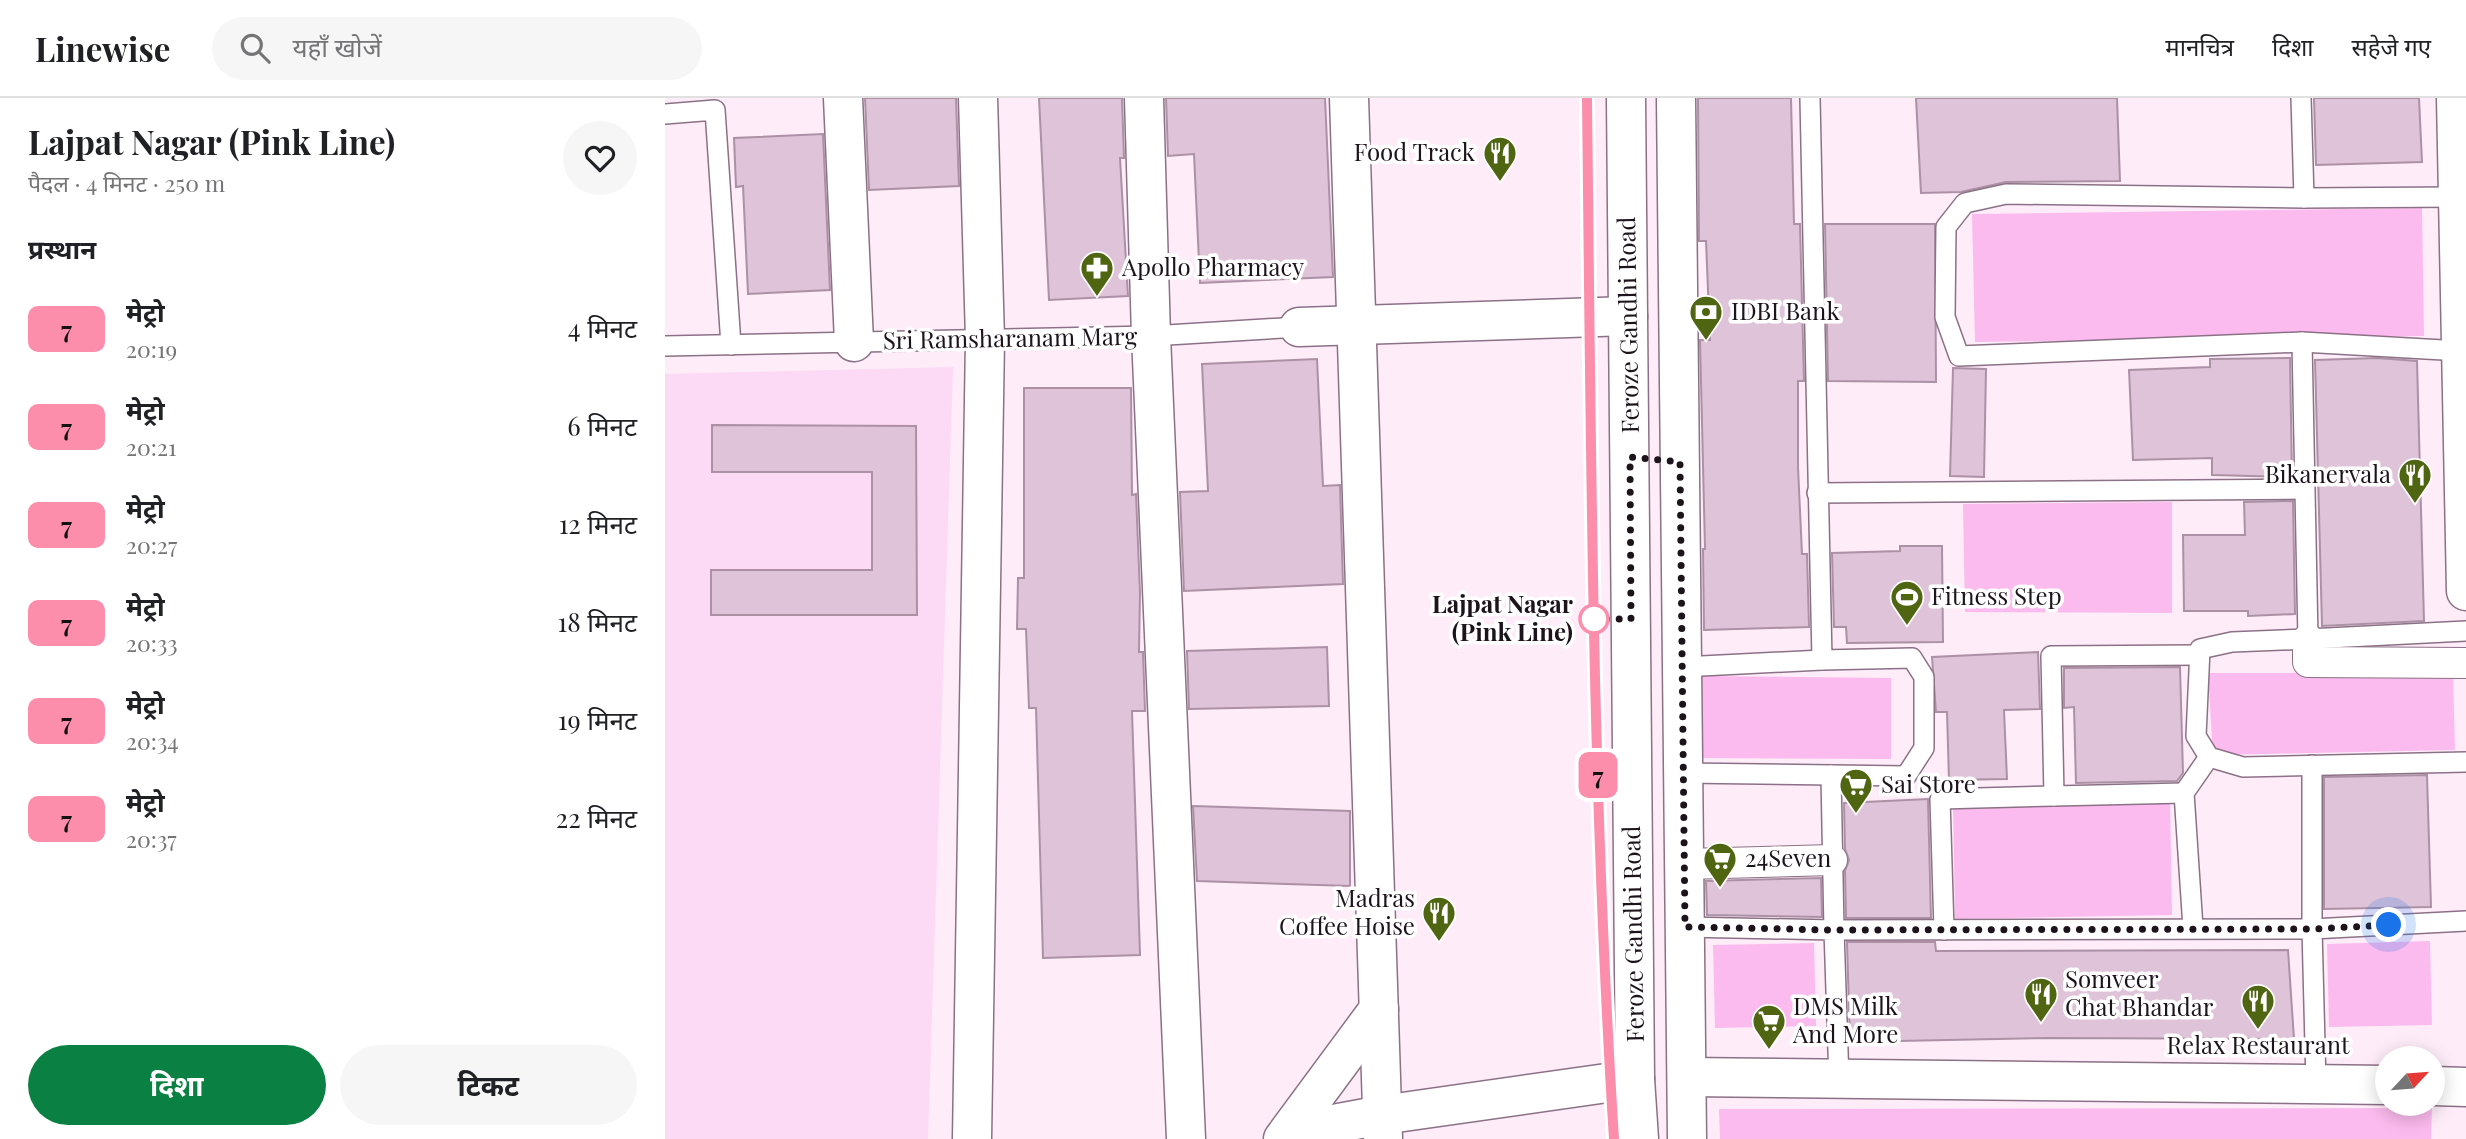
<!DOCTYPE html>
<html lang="hi">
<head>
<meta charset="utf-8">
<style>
  :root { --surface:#fff; --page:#f6f6f6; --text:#202124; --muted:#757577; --line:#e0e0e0; --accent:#0b8043 }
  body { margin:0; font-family:"Playfair Display","Noto Sans Devanagari",serif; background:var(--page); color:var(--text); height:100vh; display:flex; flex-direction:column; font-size:26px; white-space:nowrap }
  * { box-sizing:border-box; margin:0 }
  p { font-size:23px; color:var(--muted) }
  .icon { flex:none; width:38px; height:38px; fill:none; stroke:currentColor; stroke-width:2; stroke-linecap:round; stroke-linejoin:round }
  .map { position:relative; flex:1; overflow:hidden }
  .panel { display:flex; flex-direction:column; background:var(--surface); width:665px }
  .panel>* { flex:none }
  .badge { padding:0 14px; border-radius:10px; font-size:24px; line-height:46px }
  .needle { width:46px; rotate:64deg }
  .tools { position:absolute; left:1710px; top:948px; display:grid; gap:14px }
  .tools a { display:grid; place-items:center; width:70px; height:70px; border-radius:50%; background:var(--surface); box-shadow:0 4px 18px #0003; font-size:35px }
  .you { position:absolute; width:35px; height:35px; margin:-18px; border:5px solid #fff; border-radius:50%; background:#1a73e8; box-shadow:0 0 0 10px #1a73e833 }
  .map>.badge { position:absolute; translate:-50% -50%; box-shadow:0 0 0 4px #fff }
  h2 { padding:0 28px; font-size:26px; line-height:63px }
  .round { display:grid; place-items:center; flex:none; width:74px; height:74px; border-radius:37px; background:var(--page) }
  .summary { display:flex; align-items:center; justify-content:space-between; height:119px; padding:0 28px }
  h1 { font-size:33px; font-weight:700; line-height:52px }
  .action { display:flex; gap:14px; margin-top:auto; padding:14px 28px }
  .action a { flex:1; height:80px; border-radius:42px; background:var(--accent); color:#fff; font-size:28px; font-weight:700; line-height:80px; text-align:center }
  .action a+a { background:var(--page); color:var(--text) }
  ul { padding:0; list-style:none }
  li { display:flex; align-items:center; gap:21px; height:98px; padding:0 28px }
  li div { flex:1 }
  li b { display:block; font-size:26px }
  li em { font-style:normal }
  li .badge { min-width:77px; font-weight:700; text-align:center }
  header { display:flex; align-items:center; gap:42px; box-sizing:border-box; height:98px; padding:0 35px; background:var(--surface); border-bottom:2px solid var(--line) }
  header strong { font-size:33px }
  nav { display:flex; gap:38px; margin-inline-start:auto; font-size:24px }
  .search { width:490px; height:63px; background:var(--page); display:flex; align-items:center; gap:18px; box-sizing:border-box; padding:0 24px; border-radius:38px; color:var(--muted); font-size:26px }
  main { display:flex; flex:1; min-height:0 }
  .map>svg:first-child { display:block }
</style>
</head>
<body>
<header>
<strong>Linewise</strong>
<div class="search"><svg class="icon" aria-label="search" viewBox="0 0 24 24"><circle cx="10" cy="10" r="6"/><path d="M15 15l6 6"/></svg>यहाँ खोजें</div>
<nav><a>मानचित्र</a><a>दिशा</a><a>सहेजे गए</a></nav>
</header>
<main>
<section class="panel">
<div class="summary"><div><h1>Lajpat Nagar (Pink Line)</h1><p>पैदल · 4 मिनट · 250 m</p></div><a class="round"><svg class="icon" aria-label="heart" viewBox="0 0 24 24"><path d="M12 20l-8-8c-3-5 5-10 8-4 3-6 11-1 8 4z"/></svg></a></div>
<h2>प्रस्थान</h2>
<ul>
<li><span class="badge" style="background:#fc8eac;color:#111">7</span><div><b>मेट्रो</b><p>20:19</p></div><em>4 मिनट</em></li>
<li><span class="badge" style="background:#fc8eac;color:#111">7</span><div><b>मेट्रो</b><p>20:21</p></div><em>6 मिनट</em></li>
<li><span class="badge" style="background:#fc8eac;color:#111">7</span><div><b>मेट्रो</b><p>20:27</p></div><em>12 मिनट</em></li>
<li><span class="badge" style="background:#fc8eac;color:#111">7</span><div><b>मेट्रो</b><p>20:33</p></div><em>18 मिनट</em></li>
<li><span class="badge" style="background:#fc8eac;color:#111">7</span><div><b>मेट्रो</b><p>20:34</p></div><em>19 मिनट</em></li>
<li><span class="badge" style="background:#fc8eac;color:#111">7</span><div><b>मेट्रो</b><p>20:37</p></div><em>22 मिनट</em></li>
</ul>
<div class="action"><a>दिशा</a><a>टिकट</a></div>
</section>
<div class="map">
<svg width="1801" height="1041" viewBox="0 0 1801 1041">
  <rect width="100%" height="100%" fill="#feecf9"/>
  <polygon fill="#fcd9f4" points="288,269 263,1041 0,1041 0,276"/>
  <g fill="#fcbbee">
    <polygon points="1757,110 1759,238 1310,244 1307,116"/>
    <polygon points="1507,404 1507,515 1300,514 1298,406"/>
    <polygon points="1543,575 1788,575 1790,652 1548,657"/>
    <polygon points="1033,578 1226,580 1226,661 1033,660"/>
    <polygon points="1505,702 1507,817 1290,821 1288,705"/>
    <polygon points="1765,843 1767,927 1664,929 1662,846"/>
    <polygon points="1149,845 1151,928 1050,930 1048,847"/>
    <polygon points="1767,1010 1766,1041 1055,1041 1054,1011"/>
  </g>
  <g fill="#dfc3d9" stroke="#ac91a5" stroke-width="2">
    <polygon points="200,0 291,0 294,88 204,92"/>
    <polygon points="374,0 457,0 459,60 455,60 463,198 384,202"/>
    <polygon points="501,0 660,0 668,179 535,185 529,56 503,58"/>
    <polygon points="1033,0 1126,0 1129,126 1135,126 1139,283 1133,283 1133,369 1137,456 1142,456 1144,529 1039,532 1038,451 1040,451 1035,242 1045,242 1041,143 1034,143"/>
    <polygon points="1251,0 1452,0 1455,83 1341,84 1296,94 1256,95"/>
    <polygon points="1649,0 1754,0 1757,64 1651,67"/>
    <polygon points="158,36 165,192 83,196 78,88 71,89 69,40"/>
    <polygon points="1160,126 1270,126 1271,284 1163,283"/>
    <polygon points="1625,260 1627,379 1547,377 1547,360 1468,362 1464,272 1545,269 1545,261"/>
    <polygon points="1712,260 1752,263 1759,523 1657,528 1650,262"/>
    <polygon points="652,261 658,388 675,387 678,486 519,493 515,394 543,393 537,266"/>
    <polygon points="1288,270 1321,271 1319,379 1285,378"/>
    <polygon points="359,290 466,290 467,397 471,396 475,495 474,554 478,554 480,613 467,613 475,857 378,860 371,610 364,610 361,531 352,531 353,480 359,480"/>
    <polygon points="47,327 251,328 252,517 46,517 46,472 207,472 207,374 47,374"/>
    <polygon points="1628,403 1630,516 1583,518 1583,513 1519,513 1518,437 1580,437 1579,404"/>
    <polygon points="1235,448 1277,448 1278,544 1182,545 1181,529 1169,529 1167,455 1235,453"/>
    <polygon points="662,549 664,608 524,611 522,553"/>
    <polygon points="1373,554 1375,611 1339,612 1342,681 1284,682 1282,614 1271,614 1267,559"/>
    <polygon points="1515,569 1518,675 1512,683 1411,685 1409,609 1399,610 1399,570"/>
    <polygon points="1762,677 1766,809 1659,811 1659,679"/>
    <polygon points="1263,701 1266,820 1181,820 1180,773 1184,762 1180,751 1179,705"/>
    <polygon points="528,708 685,713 685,788 532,783"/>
    <polygon points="1156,780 1157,819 1042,817 1041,783"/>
    <polygon points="1182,844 1270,844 1271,853 1623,852 1629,941 1385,940 1185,944"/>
  </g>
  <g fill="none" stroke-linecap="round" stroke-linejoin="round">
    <defs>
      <g id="service">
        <polyline points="1636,0 1639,100 1793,99"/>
        <polyline points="0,16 50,12 66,247"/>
        <polyline points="1639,100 1341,96 1300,105 1281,129 1280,219 1294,258 1637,244 1796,253"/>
        <polyline points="1637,244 1643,541 1801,533"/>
        <polyline points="0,248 486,238 634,229"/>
        <polyline points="1152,395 1639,391"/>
        <polyline points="1643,541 1567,544 1535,551 1531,638 1544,659 1578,669 1801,664"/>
        <polyline points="1017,569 1157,562"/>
        <polyline points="1018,675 1241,678 1259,650 1259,579 1247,560 1157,562 1145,0"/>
        <polyline points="1166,677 1169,832 1647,831 1647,667"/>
        <polyline points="1519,695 1389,698 1386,558 1533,557"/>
        <polyline points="1020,829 1169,832 1174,983"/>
        <polyline points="1528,830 1519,695 1544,659"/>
        <polyline points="1279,832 1275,701 1389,698"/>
        <polyline points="1651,986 1647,831 1801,823"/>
      </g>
      <g id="pedestrian">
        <polyline points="1643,541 1643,564 1801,565"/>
        <polyline points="1020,766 1167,762"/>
      </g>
      <g id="minor">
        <polyline points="178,0 189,244"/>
        <polyline points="479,0 486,238 521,1041"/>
        <polyline points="684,0 718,1041"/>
        <polyline points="634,229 963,218"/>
        <polyline points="1022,979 1722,987"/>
        <polyline points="1768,988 1801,989"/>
        <polyline points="307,1041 320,241 313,0"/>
        <polyline points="618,1041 714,911"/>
        <polyline points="622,1041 647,1030 717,1017 970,981"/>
      </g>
      <g id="tertiary">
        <polyline points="961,0 970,981 974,1041"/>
        <polyline points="1011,0 1022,1041"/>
        <polyline points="1791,0 1801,493"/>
      </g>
    </defs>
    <use href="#service" stroke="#8b7185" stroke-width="22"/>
    <use href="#pedestrian" stroke="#8b7185" stroke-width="32"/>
    <use href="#minor" stroke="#8b7185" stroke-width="41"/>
    <use href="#tertiary" stroke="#8b7185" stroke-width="41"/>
    <use href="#service" stroke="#fff" stroke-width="19"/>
    <use href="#pedestrian" stroke="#fff" stroke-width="30"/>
    <use href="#minor" stroke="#fff" stroke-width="38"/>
    <use href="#tertiary" stroke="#fff" stroke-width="38"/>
  </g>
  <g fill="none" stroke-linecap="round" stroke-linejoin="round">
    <defs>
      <path id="line" d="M 922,0 C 926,347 927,694 949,1041"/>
    </defs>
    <use href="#line" stroke="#fff" stroke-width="16"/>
    <use href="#line" stroke="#fc8eac" stroke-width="10"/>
    <polyline stroke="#1d131b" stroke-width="7" stroke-dasharray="0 12.6" points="929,521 966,521 965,359 1015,364 1020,829 1168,832 1647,831 1724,827"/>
  </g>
  <defs>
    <symbol id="restaurant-pin" viewBox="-11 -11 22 30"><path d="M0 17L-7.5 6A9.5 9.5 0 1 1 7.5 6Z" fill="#4f6512" stroke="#fff"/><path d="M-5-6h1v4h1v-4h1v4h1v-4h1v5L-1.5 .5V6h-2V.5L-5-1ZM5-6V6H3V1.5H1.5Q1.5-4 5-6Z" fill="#fff"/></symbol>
    <symbol id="pharmacy-pin" viewBox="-11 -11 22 30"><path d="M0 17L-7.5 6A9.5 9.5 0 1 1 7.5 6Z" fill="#4f6512" stroke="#fff"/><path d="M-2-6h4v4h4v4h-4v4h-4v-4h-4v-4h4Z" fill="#fff"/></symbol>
    <symbol id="bank-pin" viewBox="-11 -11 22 30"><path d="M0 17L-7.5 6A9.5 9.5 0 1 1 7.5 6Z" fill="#4f6512" stroke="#fff"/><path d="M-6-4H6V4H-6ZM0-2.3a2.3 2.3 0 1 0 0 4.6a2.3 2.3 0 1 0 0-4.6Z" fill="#fff"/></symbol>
    <symbol id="stadium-pin" viewBox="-11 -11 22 30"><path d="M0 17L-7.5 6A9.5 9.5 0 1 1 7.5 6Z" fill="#4f6512" stroke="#fff"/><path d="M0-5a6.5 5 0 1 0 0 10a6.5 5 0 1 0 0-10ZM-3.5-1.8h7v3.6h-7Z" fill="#fff"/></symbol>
    <symbol id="supermarket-pin" viewBox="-11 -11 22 30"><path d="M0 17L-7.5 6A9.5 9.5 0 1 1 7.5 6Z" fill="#4f6512" stroke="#fff"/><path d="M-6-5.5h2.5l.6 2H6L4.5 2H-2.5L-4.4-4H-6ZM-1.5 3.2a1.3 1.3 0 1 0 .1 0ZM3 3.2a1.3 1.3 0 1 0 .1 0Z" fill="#fff"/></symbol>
  </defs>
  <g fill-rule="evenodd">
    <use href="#restaurant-pin" x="816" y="36" width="38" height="52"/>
    <use href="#pharmacy-pin" x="413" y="151" width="38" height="52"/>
    <use href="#bank-pin" x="1022" y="195" width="38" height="52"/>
    <use href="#restaurant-pin" x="1731" y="358" width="38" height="52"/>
    <use href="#stadium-pin" x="1223" y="480" width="38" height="52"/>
    <use href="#supermarket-pin" x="1172" y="668" width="38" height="52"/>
    <use href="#supermarket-pin" x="1036" y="742" width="38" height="52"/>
    <use href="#restaurant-pin" x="755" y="796" width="38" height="52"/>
    <use href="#restaurant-pin" x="1357" y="877" width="38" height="52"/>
    <use href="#restaurant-pin" x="1574" y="884" width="38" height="52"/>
    <use href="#supermarket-pin" x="1085" y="904" width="38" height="52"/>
  </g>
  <circle fill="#fff" stroke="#fc8eac" stroke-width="3.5" cx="929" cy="521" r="14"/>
  <g text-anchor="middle" stroke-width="7" stroke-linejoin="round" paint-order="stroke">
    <g font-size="24" fill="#1d131b" stroke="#fff" text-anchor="start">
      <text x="810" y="63" text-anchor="end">Food Track</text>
      <text x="457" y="178">Apollo Pharmacy</text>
      <text x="1066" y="222">IDBI Bank</text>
      <text x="1726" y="385" text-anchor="end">Bikanervala</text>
      <text x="1266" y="507">Fitness Step</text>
      <text x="1216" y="695">Sai Store</text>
      <text x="1080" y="769">24Seven</text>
      <text x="750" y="809" text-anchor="end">Madras<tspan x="750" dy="28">Coffee Hoise</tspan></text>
      <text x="1400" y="890">Somveer<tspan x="1400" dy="28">Chat Bhandar</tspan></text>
      <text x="1128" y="917">DMS Milk<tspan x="1128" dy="28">And More</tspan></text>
      <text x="1593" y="956" text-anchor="middle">Relax Restaurant</text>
    </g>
    <g font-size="24" fill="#1d131b" stroke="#fff">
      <text transform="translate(964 227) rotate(-91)" y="8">Feroze Gandhi Road</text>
      <text transform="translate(345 241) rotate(-1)" y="8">Sri Ramsharanam Marg</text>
      <text transform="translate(969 836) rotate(-91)" y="8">Feroze Gandhi Road</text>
    </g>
    <g font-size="24" font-weight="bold" fill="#1d131b" stroke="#fff" text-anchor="end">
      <text x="908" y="515">Lajpat Nagar<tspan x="908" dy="28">(Pink Line)</tspan></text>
    </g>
  </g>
</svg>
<div class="tools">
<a><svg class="needle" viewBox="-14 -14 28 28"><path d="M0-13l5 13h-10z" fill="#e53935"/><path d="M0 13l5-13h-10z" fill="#757577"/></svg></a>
</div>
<div class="you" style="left:1724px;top:827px"></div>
<b class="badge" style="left:933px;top:677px;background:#fc8eac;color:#111">7</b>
</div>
</main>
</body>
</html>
